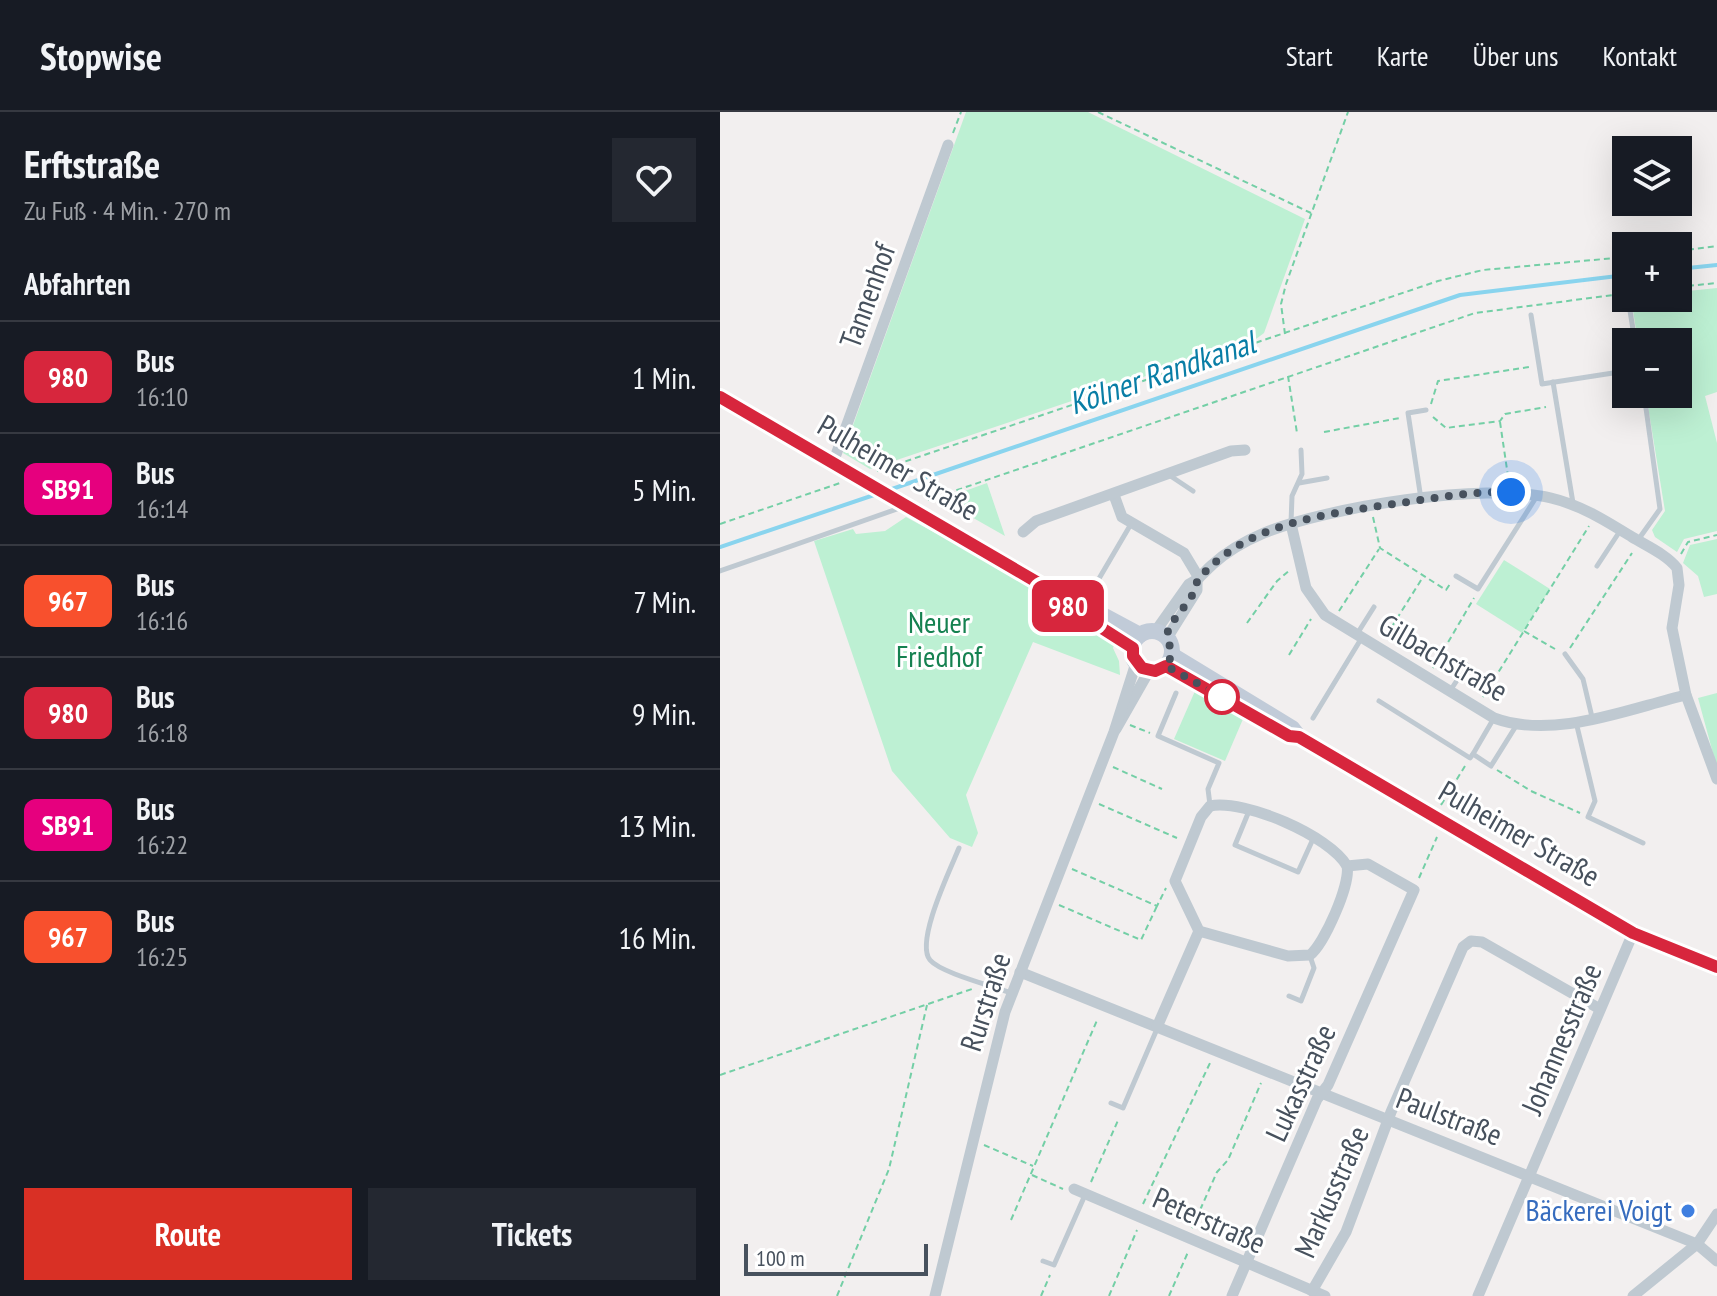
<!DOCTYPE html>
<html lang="de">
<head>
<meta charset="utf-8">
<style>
  :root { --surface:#171b24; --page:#242831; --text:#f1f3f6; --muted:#9ea1a6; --line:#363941; --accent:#d93025 }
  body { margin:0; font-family:"PT Sans Narrow",sans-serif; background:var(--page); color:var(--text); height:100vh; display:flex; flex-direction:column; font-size:30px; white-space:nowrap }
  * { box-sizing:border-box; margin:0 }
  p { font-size:26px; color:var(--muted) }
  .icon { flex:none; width:44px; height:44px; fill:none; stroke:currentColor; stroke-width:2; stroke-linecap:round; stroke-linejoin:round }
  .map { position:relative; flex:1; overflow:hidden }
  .sheet { display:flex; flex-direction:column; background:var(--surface); width:720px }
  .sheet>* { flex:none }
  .badge { padding:0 16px; border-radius:12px; font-size:28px; line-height:52px }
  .tools { position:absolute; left:892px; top:24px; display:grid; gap:16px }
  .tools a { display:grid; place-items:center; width:80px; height:80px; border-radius:0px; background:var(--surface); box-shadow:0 8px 32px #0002; font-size:40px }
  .scale { position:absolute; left:24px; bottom:20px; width:184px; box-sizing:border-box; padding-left:8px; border:4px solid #47515d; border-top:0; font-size:22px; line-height:28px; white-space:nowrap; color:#47515d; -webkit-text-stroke:6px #fff; paint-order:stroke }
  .you { position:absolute; width:40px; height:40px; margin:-20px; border:6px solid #fff; border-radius:50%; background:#1a73e8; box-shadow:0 0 0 12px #1a73e833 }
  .map>.badge { position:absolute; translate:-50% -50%; box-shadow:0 0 0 4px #fff }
  h2 { padding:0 24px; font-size:30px; line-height:72px }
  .round { display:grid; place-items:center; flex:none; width:84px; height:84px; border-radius:0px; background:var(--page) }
  .summary { display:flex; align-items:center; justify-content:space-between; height:136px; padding:0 24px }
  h1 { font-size:38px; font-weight:700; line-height:60px }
  .button { display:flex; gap:16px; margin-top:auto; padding:16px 24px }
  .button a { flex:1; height:92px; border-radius:0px; background:var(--accent); color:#fff; font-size:32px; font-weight:700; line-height:92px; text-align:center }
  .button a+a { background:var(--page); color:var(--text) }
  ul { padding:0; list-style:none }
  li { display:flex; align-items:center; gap:24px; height:112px; padding:0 24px; border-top:2px solid var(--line) }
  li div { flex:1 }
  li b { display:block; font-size:30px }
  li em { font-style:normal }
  li .badge { min-width:88px; font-weight:700; text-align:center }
  header { display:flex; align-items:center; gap:48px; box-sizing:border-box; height:112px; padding:0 40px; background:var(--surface); border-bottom:2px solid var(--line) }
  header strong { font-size:38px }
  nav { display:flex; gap:44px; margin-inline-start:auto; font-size:28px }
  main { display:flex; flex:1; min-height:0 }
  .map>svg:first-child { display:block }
</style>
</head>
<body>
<header>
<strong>Stopwise</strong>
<nav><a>Start</a><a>Karte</a><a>Über uns</a><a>Kontakt</a></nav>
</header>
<main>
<section class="sheet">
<div class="summary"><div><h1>Erftstraße</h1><p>Zu Fuß · 4 Min. · 270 m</p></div><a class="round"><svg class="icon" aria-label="heart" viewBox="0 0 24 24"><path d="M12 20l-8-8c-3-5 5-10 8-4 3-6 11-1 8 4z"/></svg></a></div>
<h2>Abfahrten</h2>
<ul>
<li><span class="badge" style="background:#d7263d;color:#fff">980</span><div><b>Bus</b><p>16:10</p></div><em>1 Min.</em></li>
<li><span class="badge" style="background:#e6007e;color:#fff">SB91</span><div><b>Bus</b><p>16:14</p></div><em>5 Min.</em></li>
<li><span class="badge" style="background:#f8502d;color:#fff">967</span><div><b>Bus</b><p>16:16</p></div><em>7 Min.</em></li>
<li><span class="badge" style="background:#d7263d;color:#fff">980</span><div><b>Bus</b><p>16:18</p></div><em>9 Min.</em></li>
<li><span class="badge" style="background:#e6007e;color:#fff">SB91</span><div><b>Bus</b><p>16:22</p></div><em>13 Min.</em></li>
<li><span class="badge" style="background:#f8502d;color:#fff">967</span><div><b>Bus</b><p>16:25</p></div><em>16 Min.</em></li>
</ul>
<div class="button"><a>Route</a><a>Tickets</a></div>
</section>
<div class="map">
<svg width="997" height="1184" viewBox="0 0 997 1184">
  <rect width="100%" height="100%" fill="#f2efef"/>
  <g fill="#bdf0d3">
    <polygon points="246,0 368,0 585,107 544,221 536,227 150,357 123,341"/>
    <polygon points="997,176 997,280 985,284 997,331 997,419 964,427 957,440 935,425 932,418 945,399 926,282 958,282 958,230 918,230 911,186 958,186 958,180"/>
    <polygon points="267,371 285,424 234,395 233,390 244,386 242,380"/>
    <polygon points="186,405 282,457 396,528 393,536 399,549 400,563 313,530 246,683 258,721 252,735 230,726 172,659 94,429 133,417 136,422 165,419"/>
    <polygon points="997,427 997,482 984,485 978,464 963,451 970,433"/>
    <polygon points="784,448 830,477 802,521 756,492"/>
    <polygon points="475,579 523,607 505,649 454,627"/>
    <polygon points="997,581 997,656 978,586"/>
  </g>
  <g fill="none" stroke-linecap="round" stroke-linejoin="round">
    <g stroke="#89d4ee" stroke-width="4">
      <polyline points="958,157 997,153"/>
      <polyline points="169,378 740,183 906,163"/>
      <polyline points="0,435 157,382"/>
    </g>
    <g stroke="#74cfa6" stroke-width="2" stroke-dasharray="6 4" stroke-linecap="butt">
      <polyline points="378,0 591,101"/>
      <polyline points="233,21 241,0"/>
      <polyline points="958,139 997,134"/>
      <polyline points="958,175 997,171"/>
      <polyline points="565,222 561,192 566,172 628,0"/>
      <polyline points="568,264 577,321"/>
      <polyline points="711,292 718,269 809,255"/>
      <polyline points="713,305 726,316 780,309 785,302 826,295"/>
      <polyline points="780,310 789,371"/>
      <polyline points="604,320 680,306"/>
      <polyline points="157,359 718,169 763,158 906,145"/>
      <polyline points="208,388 755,201 901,182"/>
      <polyline points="653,405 660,436 726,478 730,472"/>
      <polyline points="0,412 120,371"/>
      <polyline points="961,442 968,430 997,423"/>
      <polyline points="619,499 659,437"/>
      <polyline points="527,511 557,469 571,457"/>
      <polyline points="804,519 835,537"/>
      <polyline points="666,524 703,465"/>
      <polyline points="850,536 912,441"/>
      <polyline points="569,543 591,507"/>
      <polyline points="713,556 754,486"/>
      <polyline points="763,585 869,414"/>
      <polyline points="410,613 430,621"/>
      <polyline points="393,655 442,677"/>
      <polyline points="777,658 811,679 860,701"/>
      <polyline points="379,692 457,726"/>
      <polyline points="721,693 745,654"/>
      <polyline points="352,757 437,794 446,776"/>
      <polyline points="699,766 717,725"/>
      <polyline points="339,793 421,828 437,794"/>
      <polyline points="0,963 252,877"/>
      <polyline points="264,1033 313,1054"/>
      <polyline points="312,1063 343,1077"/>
      <polyline points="371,1070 399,1006"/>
      <polyline points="423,1092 490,951"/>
      <polyline points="291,1108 378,906"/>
      <polyline points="472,1116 497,1060 508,1048 541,971"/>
      <polyline points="117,1184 169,1057 207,893"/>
      <polyline points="321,1184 330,1163"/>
      <polyline points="389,1184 417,1118"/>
      <polyline points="449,1184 468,1140"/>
    </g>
    <g stroke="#bfc9d1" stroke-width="5">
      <polyline points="908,186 915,230"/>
      <polyline points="811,203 822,272 906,259"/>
      <polyline points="833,270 853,391"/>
      <polyline points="449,363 473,379"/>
      <polyline points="579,371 607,366"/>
      <polyline points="701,387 688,301 706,298"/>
      <polyline points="571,411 572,384 582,362 581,338"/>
      <polyline points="918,428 940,397 924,282"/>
      <polyline points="877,454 900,419"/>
      <polyline points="0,459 180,396"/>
      <polyline points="736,464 758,477 817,384"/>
      <polyline points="377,470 411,412"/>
      <polyline points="637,522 654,495"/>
      <polyline points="845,542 863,567 872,605"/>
      <polyline points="730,579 747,553"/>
      <polyline points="456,581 438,624 499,651 488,677 490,693"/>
      <polyline points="659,589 750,646 753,642"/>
      <polyline points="593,606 641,527"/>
      <polyline points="774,606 753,642 771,654 796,614"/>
      <polyline points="856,610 875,689 868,705 923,731"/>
      <polyline points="529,699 515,733 578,760 593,727"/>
      <path d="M 239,736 C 230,758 195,830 210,848 C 221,861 273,874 291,881"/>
      <polyline points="569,884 581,889 594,856 590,844"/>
      <polyline points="391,991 403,996 437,917"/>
      <polyline points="323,1149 334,1153 365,1083"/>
    </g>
    <g stroke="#bfc9d1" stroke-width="11">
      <polyline points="113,351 228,33"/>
      <polyline points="394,383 402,405 464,441 479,466"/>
      <path d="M 571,412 L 586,476 L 605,503 L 774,606 C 834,628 907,597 966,583"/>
      <polyline points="303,420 316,409 511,339 525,338"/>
      <path d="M 435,520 L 469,472 C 479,468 484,460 492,453 C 507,439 525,429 544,421 C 607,395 764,370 831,386 C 861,393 886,409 912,425 C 927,434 947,443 957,456 L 959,473 L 952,516 L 966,583 L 997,667"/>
      <polyline points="447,526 477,478 477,469"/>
      <polyline points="396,617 429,559"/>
      <polyline points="300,860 977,1132 997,1149"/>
      <path d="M 437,915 L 479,819 L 568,844 L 590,843 C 604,832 631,772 627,754 C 610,724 525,687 490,694 L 481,705 L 455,769 L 479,819"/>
      <polyline points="354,1077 605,1184"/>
      <polyline points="592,1179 626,1120 671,1000 743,835 751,829 762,830 880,897"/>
      <polyline points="215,1184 285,900 394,620 416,551"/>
      <polyline points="512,1184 597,987 608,973 694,778 648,752 627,754"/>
      <polyline points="758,1184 913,821"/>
      <polyline points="913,1184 977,1132 997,1102"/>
    </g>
    <g stroke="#c1cbd8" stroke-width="16">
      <polyline points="0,285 327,476 336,478 420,523"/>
      <polyline points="363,503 413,536"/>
      <circle cx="432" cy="539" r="20"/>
      <polyline points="452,543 572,616 579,625 913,821 997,855"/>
      <polyline points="446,554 486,576"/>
    </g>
  </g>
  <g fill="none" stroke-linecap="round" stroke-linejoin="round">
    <defs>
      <polyline id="line" points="0,285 327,476 333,485 413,536 413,544 422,556 435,559 446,554 569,624 579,625 913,821 997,855"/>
    </defs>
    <use href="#line" stroke="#fff" stroke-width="18"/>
    <use href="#line" stroke="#d7263d" stroke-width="12"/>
    <path stroke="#47515d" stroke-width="8" stroke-dasharray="0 14.4" d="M 502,585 L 446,554 L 452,543 C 452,536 447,530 447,525 C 447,508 476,489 477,469 C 526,409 609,402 680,391 C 717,386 754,379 791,380"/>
  </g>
  <circle fill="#fff" stroke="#d7263d" stroke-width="4" cx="502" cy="585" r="16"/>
  <circle fill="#3f7fe0" stroke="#fff" stroke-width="3" cx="968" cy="1099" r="8"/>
  <g text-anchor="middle" stroke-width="6" stroke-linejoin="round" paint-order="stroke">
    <g font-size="30" fill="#47515d" stroke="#fff">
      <text transform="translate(148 184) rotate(-70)" y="10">Tannenhof</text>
      <text transform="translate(178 356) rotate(30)" y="10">Pulheimer Straße</text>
      <text transform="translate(723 546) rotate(30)" y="10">Gilbachstraße</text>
      <text transform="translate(799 722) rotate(30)" y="10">Pulheimer Straße</text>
      <text transform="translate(266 890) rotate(-72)" y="10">Rurstraße</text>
      <text transform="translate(842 927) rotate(-67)" y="10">Johannesstraße</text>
      <text transform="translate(581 971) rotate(-65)" y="10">Lukasstraße</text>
      <text transform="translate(729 1005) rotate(21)" y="10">Paulstraße</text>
      <text transform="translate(612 1080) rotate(-66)" y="10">Markusstraße</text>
      <text transform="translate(489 1109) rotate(24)" y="10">Peterstraße</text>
    </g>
    <g font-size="30" fill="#158150" stroke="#fff">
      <text x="219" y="521">Neuer<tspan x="219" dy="34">Friedhof</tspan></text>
    </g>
    <g font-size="30" fill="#366cbe" stroke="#fff" text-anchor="end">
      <text x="952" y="1109">Bäckerei Voigt</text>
    </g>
    <g font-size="32" font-style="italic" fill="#097ea6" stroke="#fff">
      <text transform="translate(442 261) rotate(-19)" y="11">Kölner Randkanal</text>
    </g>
  </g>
</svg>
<div class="tools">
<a><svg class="icon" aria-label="layers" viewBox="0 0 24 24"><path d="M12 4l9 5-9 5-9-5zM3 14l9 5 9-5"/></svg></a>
<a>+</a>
<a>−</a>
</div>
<div class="scale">100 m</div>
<div class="you" style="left:791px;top:380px"></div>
<b class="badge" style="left:348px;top:494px;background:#d7263d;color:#fff">980</b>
</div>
</main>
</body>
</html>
